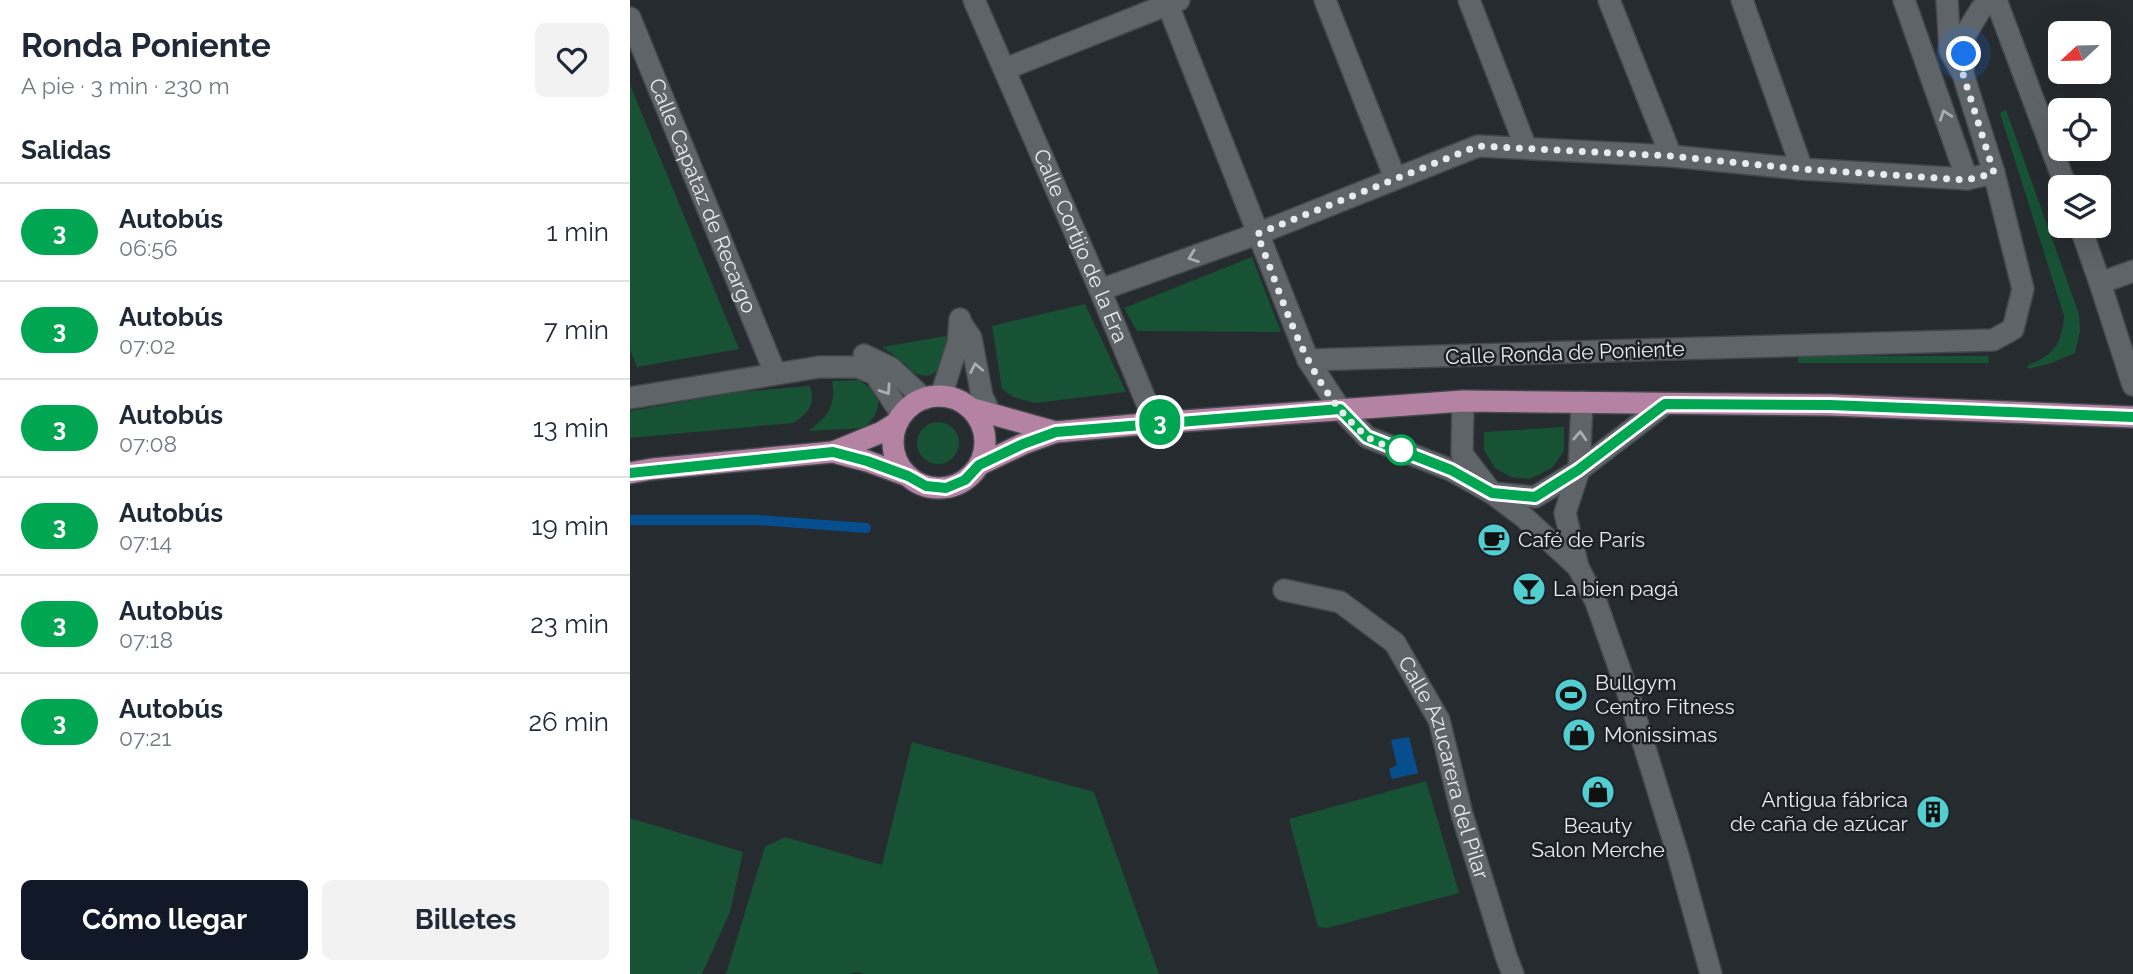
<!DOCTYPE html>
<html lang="es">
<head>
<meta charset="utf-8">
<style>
  :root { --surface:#fff; --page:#f2f2f3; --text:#1f2937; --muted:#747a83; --line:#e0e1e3; --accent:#111827 }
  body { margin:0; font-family:Raleway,sans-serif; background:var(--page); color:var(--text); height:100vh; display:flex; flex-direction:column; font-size:26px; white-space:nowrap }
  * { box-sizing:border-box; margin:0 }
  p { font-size:23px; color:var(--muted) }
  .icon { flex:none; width:38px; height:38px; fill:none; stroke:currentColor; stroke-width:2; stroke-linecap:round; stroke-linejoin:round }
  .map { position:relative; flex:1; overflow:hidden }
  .sheet { display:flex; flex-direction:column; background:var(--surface); width:630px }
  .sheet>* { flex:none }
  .badge { padding:0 14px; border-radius:23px; font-size:24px; line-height:46px }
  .needle { width:46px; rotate:248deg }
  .controls { position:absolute; left:1418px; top:21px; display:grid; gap:14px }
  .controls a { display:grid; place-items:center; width:63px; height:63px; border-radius:10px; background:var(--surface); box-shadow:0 7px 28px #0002; font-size:35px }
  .you { position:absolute; width:35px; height:35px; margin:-18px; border:5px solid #fff; border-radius:50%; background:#1a73e8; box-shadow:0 0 0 10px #1a73e833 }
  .map>.badge { position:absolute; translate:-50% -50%; box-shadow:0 0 0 4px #fff }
  h2 { padding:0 21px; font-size:26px; line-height:63px }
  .round { display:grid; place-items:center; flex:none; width:74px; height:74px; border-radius:10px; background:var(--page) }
  .overview { display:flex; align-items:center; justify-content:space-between; height:119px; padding:0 21px }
  h1 { font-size:33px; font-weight:700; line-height:52px }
  .primary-button { display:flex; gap:14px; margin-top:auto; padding:14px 21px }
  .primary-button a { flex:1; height:80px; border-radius:10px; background:var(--accent); color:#fff; font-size:28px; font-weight:700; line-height:80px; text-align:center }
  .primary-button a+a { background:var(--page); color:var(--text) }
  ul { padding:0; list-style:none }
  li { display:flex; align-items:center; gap:21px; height:98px; padding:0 21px; border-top:2px solid var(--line) }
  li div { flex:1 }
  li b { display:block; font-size:26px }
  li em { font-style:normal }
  li .badge { min-width:77px; font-weight:700; text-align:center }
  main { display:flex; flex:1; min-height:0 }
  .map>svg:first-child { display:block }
</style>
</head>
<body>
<main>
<section class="sheet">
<div class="overview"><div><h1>Ronda Poniente</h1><p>A pie · 3 min · 230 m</p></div><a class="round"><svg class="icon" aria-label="heart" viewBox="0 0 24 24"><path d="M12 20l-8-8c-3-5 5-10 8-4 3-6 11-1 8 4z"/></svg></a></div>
<h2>Salidas</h2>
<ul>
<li><span class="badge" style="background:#00a651;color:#fff">3</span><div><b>Autobús</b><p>06:56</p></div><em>1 min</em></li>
<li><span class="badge" style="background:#00a651;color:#fff">3</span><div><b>Autobús</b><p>07:02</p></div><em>7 min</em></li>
<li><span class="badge" style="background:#00a651;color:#fff">3</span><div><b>Autobús</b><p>07:08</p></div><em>13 min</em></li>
<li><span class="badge" style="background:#00a651;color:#fff">3</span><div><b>Autobús</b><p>07:14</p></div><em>19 min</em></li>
<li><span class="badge" style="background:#00a651;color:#fff">3</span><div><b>Autobús</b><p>07:18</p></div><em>23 min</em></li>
<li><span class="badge" style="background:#00a651;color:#fff">3</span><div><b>Autobús</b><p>07:21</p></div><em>26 min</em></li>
</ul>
<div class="primary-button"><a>Cómo llegar</a><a>Billetes</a></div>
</section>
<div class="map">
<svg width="1503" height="974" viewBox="0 0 1503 974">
  <rect width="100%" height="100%" fill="#262b2f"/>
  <g fill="#175234">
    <polygon points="0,85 109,349 7,367 0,350"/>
    <path d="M 1376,110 L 1449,314 L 1450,331 L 1445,353 L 1422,363 L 1398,369 L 1397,366 C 1423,355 1432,345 1434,316 L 1370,113 Z"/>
    <polygon points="622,257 651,332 507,331 494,308"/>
    <polygon points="455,304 496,392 405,403 383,397 372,389 362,326"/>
    <path d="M 316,336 C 317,354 310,387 283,372 C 280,370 278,366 275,364 C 268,358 260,352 252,347 Z"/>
    <polygon points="1168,356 1358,356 1359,363 1168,363"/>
    <path d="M 229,380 C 253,395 254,407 235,428 L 178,431 C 198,417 206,406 202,381 Z"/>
    <path d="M 180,386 C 186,405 178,413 163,423 L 0,438 L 0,411 L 109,392 Z"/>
    <circle cx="308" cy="443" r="21"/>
    <polygon points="934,427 934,451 922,468 900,479 881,477 865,468 854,450 854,432"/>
    <polygon points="282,742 464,792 529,974 234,974 229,972 218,974 96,974 135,847 155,837 252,865"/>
    <polygon points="796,781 829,893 697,928 688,927 659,819"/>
    <polygon points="0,818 113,852 100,912 72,974 0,974"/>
  </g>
  <polygon fill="#064e8e" points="779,737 788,773 762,779 759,769 767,765 761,740"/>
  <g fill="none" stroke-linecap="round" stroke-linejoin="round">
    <polyline stroke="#064e8e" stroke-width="10" points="0,520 128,520 236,528"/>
    <defs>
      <g id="minor">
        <path id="s1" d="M 344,0 L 470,290 L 525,423"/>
        <polyline points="695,0 765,178"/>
        <polyline points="839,0 896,148"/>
        <polyline points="979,0 1041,156"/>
        <polyline points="1112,0 1172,169"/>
        <polyline points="1274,0 1337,179"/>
        <polyline points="1317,0 1320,51 1333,74 1364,173"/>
        <polyline points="1366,0 1436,187"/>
        <polyline points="538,5 678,360 710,409 737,437 821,470 862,493 895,518 948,567"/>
        <path id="s2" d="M 0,18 L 145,373"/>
        <polyline points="375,69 549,0"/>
        <polyline points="1333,72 1335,35 1351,9 1364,0"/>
        <polyline points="1450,226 1470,283 1503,385"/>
        <polyline points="1470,283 1503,271"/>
        <path d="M 470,290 L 627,234 L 848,146 L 1041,156 L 1172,169 L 1337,179 L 1364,173 L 1393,289 L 1383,329 L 1363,340 C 1135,345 906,354 678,360"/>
        <polyline points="331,323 341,338 352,396 360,413"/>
        <polyline points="234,355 261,368 294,399"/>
        <polyline points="311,396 328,343 330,319"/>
        <polyline points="0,398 189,367 228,367 245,374 272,415"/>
        <polyline points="833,401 832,454 862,493 905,497 949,470 1035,404"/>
        <polyline points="952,402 949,470 935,513 948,567 966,602 997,690 1048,855 1081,974"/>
        <path id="s3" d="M 654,590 L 710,602 L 765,643 L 809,720 L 832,814 L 876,956 L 883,974"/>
      </g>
      <g id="major">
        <circle cx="309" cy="442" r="46"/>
        <polyline points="340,408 426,432"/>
        <polyline points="203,452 237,461 278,476"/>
        <polyline points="349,465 393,444 426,432 525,423 833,401 1200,405 1503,417"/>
        <polyline points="0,473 22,469 203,452 252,432 268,422"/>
      </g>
    </defs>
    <use href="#minor" stroke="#43474b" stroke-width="24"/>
    <use href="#major" stroke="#43474b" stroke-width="24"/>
    <use href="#minor" stroke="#5f6469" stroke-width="21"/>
    <use href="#major" stroke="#b483a4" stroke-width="21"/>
  </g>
  <defs><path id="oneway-chevron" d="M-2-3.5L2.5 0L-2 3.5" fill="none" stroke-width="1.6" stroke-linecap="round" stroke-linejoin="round" transform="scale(1.75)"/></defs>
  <g stroke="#aaaeb2">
    <use href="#oneway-chevron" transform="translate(1315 115) rotate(-109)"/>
    <use href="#oneway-chevron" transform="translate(563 257) rotate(160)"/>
    <use href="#oneway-chevron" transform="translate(346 368) rotate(-101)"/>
    <use href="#oneway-chevron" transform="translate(256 390) rotate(56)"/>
    <use href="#oneway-chevron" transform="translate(950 436) rotate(-87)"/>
  </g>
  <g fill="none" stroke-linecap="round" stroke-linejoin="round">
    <defs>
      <polyline id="line" points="0,473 203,452 237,461 278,476 296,486 316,488 335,480 349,465 393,444 426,432 710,409 737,437 821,470 862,493 905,497 948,470 1035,404 1200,405 1503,417"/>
    </defs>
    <use href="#line" stroke="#fff" stroke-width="16"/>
    <use href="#line" stroke="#00a651" stroke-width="10"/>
    <path stroke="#e8ebee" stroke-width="7" stroke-dasharray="0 12.6" d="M 771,450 L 779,454 C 766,448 746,444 735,435 C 676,385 655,303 627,234 L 848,146 L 1041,156 L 1172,169 L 1337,180 L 1364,173 L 1333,74 L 1334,54"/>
  </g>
  <defs>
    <symbol id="cafe-disc" viewBox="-11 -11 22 22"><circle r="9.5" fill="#52cdd0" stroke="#1d2125"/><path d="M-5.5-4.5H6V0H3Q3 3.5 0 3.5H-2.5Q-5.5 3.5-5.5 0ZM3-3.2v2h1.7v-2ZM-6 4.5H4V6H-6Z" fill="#111"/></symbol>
    <symbol id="bar-disc" viewBox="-11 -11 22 22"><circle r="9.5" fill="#52cdd0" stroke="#1d2125"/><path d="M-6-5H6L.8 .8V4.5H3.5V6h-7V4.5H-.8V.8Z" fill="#111"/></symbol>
    <symbol id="stadium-disc" viewBox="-11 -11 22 22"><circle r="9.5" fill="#52cdd0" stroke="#1d2125"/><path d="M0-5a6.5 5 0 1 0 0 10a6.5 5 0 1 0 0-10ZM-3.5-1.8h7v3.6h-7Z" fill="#111"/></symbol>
    <symbol id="shop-disc" viewBox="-11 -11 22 22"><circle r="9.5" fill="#52cdd0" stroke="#1d2125"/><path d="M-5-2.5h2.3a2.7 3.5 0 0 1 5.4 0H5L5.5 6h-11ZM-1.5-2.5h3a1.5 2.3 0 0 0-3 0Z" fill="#111"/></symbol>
    <symbol id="building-disc" viewBox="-11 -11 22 22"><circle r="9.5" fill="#52cdd0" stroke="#1d2125"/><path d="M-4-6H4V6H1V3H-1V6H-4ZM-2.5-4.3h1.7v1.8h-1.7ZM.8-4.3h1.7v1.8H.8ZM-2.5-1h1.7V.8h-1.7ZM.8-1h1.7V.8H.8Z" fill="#111"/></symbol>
  </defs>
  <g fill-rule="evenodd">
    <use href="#cafe-disc" x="845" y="521" width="38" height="38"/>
    <use href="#bar-disc" x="880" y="570" width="38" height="38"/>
    <use href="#stadium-disc" x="922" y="676" width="38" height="38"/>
    <use href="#shop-disc" x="930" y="716" width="38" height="38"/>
    <use href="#shop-disc" x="949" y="773" width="38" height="38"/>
    <use href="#building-disc" x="1284" y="793" width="38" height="38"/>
  </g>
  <circle fill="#fff" stroke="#00a651" stroke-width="3.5" cx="771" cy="450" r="14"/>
  <g text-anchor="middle" stroke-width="5" stroke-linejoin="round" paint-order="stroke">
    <g font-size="21" fill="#e8ebee" stroke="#1d2125">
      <text dy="7" stroke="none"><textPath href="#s2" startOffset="192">Calle Capataz de Recargo</textPath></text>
      <text dy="7" stroke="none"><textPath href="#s1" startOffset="268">Calle Cortijo de la Era</textPath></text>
      <text transform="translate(935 353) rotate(-2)" y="7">Calle Ronda de Poniente</text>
      <text dy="7" stroke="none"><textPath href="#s3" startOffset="261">Calle Azucarera del Pilar</textPath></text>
    </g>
    <g font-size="21" fill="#e8ebee" stroke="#1d2125" text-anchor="start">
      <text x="888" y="547">Café de París</text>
      <text x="923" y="596">La bien pagá</text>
      <text x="965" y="690">Bullgym<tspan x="965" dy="24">Centro Fitness</tspan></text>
      <text x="974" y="742">Monissimas</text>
      <text x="1278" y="807" text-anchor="end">Antigua fábrica<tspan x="1278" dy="24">de caña de azúcar</tspan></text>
      <text x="968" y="833" text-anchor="middle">Beauty<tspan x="968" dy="24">Salon Merche</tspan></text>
    </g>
  </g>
</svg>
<div class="controls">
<a><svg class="needle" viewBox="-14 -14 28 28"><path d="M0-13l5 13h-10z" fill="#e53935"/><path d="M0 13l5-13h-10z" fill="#747a83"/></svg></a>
<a><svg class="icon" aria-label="locate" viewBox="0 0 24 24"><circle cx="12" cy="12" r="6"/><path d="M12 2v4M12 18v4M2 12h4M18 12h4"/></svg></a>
<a><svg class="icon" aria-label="layers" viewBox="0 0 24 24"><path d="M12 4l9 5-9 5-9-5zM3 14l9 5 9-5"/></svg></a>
</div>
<div class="you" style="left:1334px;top:54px"></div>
<b class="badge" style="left:530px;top:422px;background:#00a651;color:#fff">3</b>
</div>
</main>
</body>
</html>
